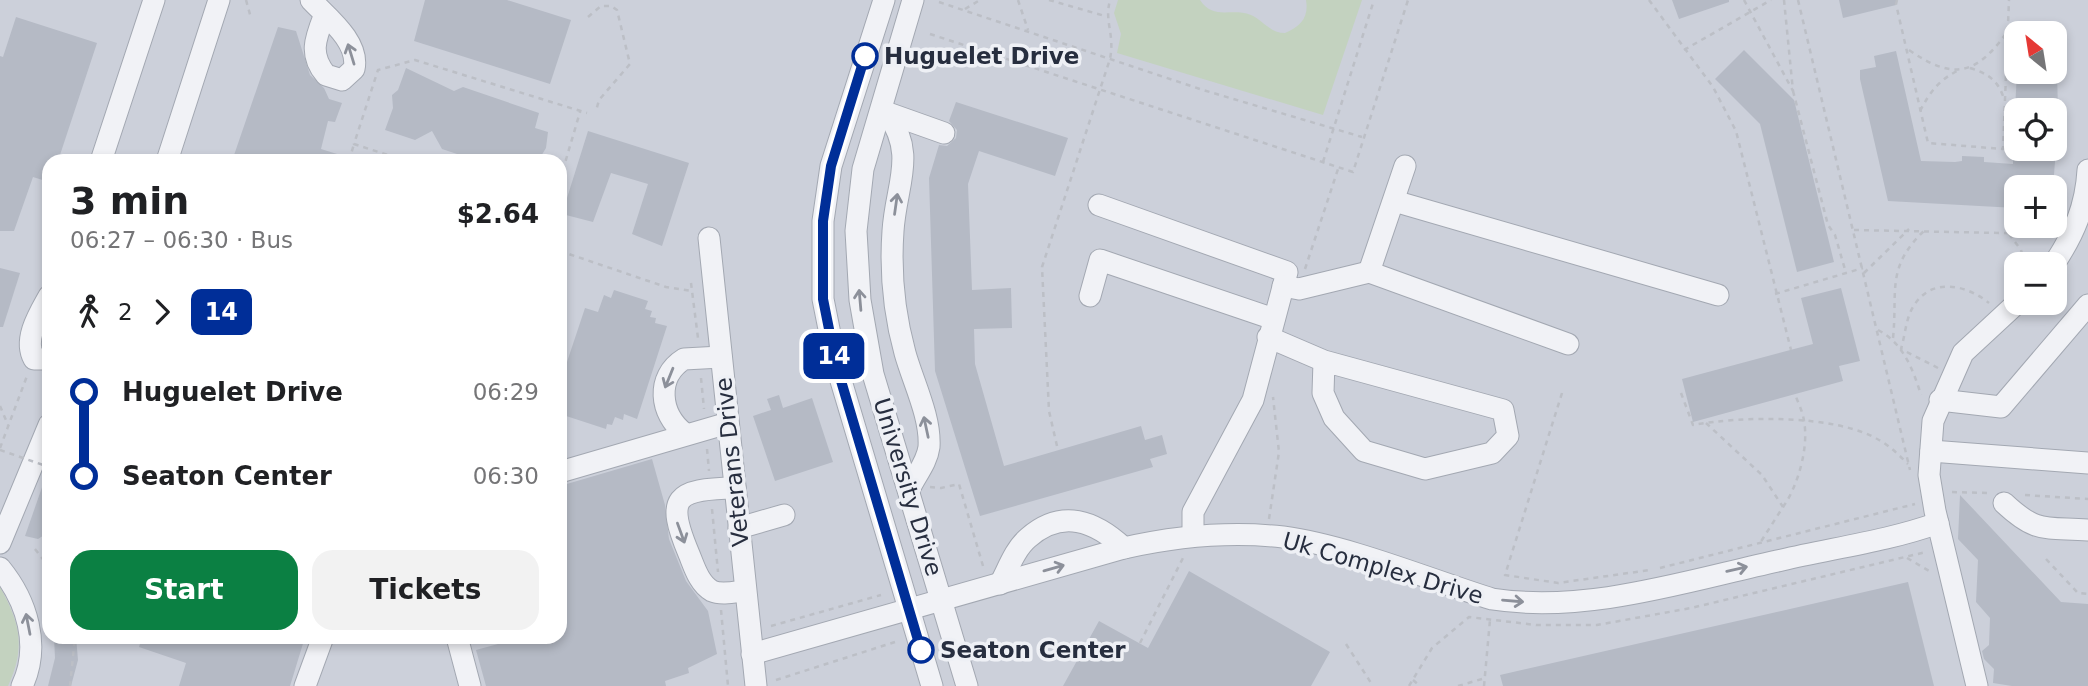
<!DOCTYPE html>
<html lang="en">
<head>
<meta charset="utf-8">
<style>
  :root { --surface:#fff; --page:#f2f2f2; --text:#202124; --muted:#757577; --accent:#0b8043 }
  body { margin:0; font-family:"DejaVu Sans",sans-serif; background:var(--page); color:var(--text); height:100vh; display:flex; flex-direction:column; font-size:26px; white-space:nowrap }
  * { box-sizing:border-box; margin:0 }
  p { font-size:23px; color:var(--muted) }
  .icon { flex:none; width:38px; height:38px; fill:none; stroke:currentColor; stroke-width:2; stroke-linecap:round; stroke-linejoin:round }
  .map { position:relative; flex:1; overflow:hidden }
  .side { position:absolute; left:42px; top:154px; width:525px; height:490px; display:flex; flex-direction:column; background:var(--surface); border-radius:21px; box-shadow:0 4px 10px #0003 }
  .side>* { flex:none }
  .badge { padding:0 14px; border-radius:10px; font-size:24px; line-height:46px }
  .needle { width:46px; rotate:330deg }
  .tools { position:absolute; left:2004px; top:21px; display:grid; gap:14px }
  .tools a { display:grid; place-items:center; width:63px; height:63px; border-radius:14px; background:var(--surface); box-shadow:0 4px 10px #0003; font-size:35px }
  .map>.badge { position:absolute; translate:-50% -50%; box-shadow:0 0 0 4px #fff }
  .legs { display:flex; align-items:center; gap:10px; height:77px; padding:0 28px; font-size:23px }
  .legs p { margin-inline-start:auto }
  .summary { display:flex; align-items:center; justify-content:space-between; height:119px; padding:0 28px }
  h1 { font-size:38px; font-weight:600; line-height:52px }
  .action { display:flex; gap:14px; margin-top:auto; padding:14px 28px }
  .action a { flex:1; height:80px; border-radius:21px; background:var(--accent); color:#fff; font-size:28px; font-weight:600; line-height:80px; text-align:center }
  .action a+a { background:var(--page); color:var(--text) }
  ul { padding:0 28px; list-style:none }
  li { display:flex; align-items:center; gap:24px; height:84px; font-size:26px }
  li i { display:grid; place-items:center; width:10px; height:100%; margin:0 9px; background:currentColor }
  li i::after { content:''; width:18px; height:18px; margin:-9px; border:5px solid; border-radius:50%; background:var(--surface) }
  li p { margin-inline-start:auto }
  li:first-child i { background:linear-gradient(#0000 50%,currentColor 0) }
  li:last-child i { background:linear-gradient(currentColor 50%,#0000 0) }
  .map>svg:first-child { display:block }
</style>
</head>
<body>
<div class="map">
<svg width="2088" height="686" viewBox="0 0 2088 686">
  <rect width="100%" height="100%" fill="#dee1e8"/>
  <path fill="#ccd0da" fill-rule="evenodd" d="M 0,0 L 2088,0 L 2088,686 L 0,686 ZM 2016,33 L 2054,33 L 2054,72 L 2016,72 ZM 2016,110 L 2054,110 L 2054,149 L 2016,149 ZM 49,161 L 560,161 L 560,637 L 49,637 ZM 2016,187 L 2054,187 L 2054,226 L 2016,226 ZM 2016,264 L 2054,264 L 2054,303 L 2016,303 Z"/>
  <g fill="#c3d2bf">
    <path d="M 1118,0 L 1200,0 C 1214,21 1231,7 1251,15 C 1264,21 1270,33 1285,33 C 1301,26 1309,17 1306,0 L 1362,0 L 1323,115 L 1117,53 L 1121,34 L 1114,13 Z"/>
    <path d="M 0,587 C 20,623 26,647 8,686 L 0,686 Z"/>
  </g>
  <g fill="#b5bac5">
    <polygon points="425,0 507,0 571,20 550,84 414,41"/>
    <polygon points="1672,0 1729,0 1729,2 1679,19"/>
    <polygon points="1839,0 1896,0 1896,5 1843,18"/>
    <polygon points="16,17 97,43 58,161 49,161 49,182 33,177 14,231 0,231 0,56 3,57"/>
    <polygon points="278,27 296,31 310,75 324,88 329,99 342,103 335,122 328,121 321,149 350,158 350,161 232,161"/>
    <polygon points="1744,50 1794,100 1834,262 1797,272 1760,124 1715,79"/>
    <polygon points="1896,51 1921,161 1955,162 1962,161 1962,156 1984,157 1984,162 2013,164 2013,149 2056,149 2053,187 2016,187 2016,208 1888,201 1860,79 1860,70 1876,67 1874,56"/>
    <polygon points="406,68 454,91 463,87 539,113 535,128 548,132 546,148 538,161 478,161 442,149 432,131 415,140 385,130 393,108 392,95 398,90"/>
    <polygon points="2017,72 2057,72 2058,110 2015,110"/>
    <polygon points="956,102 1068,138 1055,176 979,151 968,184 972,290 1011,288 1012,328 974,329 975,364 1004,466 1141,426 1145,440 1162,435 1167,454 1150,459 1153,467 980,516 935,371 929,178 939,145 947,146 956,138 957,130 949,121"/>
    <polygon points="588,131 689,163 662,246 632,234 648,184 611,173 593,222 562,214"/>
    <polygon points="0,268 20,273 3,327 0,327"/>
    <polygon points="1841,288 1860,361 1839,366 1843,381 1693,422 1682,379 1813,344 1801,298"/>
    <polygon points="614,290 648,301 645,309 652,311 650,317 656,318 655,323 667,326 637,419 624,414 623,420 615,417 612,425 607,424 606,429 560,414 560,367 565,368 585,308 598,312 604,295 611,298"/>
    <polygon points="779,395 783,408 812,398 833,462 775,481 753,416 771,410 767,399"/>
    <polygon points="652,459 665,505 669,539 686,581 708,611 717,654 688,668 689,673 665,681 666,686 486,686 476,650 498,644 497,637 560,637 560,486"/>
    <polygon points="47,473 49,532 38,539 25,536"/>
    <polygon points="1960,495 2061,602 2088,604 2088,686 2012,686 1993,683 1994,669 1984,659 1982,651 1989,645 1990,618 1976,602 1978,560 1958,539"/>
    <polygon points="1189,571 1330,652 1311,686 1063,686 1099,621 1148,648"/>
    <polygon points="1908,582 1934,686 1503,686 1500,675"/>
    <polygon points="54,637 76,637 78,660 71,686 48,686 55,658"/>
    <polygon points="142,637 305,637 290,686 179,686 186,663 139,647"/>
  </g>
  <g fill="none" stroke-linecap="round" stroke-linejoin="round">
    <defs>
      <g id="minor">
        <path d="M 311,0 C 327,17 360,42 354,69 L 342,80 L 326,75 C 308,54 316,37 325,14"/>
        <polyline points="884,0 831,166 823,221 823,299 836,364 932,686"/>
        <polyline points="913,0 863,169 856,231 860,300 873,374 967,686"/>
        <polyline points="885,112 944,133"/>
        <path d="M 887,113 C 917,155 896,184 893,231 C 890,273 894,313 905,353 C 913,382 931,417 929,447 C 927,463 915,476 909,490"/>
        <polyline points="101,161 154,0"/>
        <polyline points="167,161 219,0"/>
        <polyline points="1405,166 1369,272 1568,344"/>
        <polyline points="1394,201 1718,295"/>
        <polyline points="1099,205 1287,272 1253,400 1193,512 1193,536"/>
        <polyline points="709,238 756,686"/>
        <path d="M 2054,264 C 2074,234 2086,206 2088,170"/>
        <polyline points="1283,286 1299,289 1369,272"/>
        <path d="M 49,296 C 39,314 23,339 34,359 L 49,359"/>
        <polyline points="1090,296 1100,260 1274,319"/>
        <polyline points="1268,337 1324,361 1323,393 1334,418 1364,451 1425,469 1492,453 1508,436 1503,410 1324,361"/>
        <polyline points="1940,400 2001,407 2088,305"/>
        <path d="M 684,433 C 660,414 655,377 684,359 L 721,357"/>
        <polyline points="1931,451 2088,463"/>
        <polyline points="560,472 728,423"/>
        <path d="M 735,488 C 675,489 665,497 689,554 C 694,566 699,584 712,591 C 721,595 735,592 744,591"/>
        <path d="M 2004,503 C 2037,534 2045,527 2088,530"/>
        <polyline points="739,528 784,515"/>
        <polyline points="0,543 49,425"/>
        <path d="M 0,568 C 27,601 41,646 22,686"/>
        <path d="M 1000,584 C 1008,569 1015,549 1028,538 C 1062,508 1095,521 1124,548"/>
        <polyline points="457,637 470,686"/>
        <path d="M 752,654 L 1124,548 C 1177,536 1229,531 1283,537 C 1349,546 1428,579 1492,599 C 1588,614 1689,580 1782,560 C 1833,548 1888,541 1938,523"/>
        <polyline points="305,686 323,637"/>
        <polyline points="1977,686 1935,511 1929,475 1933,421 1963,353 2017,303"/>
      </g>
    </defs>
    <use href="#minor" stroke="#a3a8b2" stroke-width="23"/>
    <g stroke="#bcbfc6" stroke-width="2.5" stroke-dasharray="5 5" stroke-linecap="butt">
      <polyline points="246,0 251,18"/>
      <polyline points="1018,0 1028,30"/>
      <polyline points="1049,0 1105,16"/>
      <polyline points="1649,0 1713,87 1736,131 1791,350"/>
      <polyline points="1744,0 1793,91 1784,0"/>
      <polyline points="1798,0 1910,470"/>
      <polyline points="1897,0 1896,4 1928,143 2003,149 2009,0"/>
      <polyline points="939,2 1203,90 1362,137"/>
      <polyline points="965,9 980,0"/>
      <polyline points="588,17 601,6 611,6 617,10 630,64 599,100 596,111"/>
      <polyline points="930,34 1353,172 1408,0"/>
      <polyline points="1684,50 1771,0"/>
      <path d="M 1909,50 C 1951,79 1974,77 2005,35"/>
      <path d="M 1970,68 C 1986,73 1997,79 2003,96"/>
      <polyline points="1793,91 1828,225 1835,235 1846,273"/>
      <path d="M 1920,111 C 1930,92 1938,81 1957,71"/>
      <polyline points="349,161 354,144"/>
      <polyline points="406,161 354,144 378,70 415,60 587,113"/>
      <polyline points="1323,162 1374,0"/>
      <polyline points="560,180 580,112"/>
      <polyline points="1854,230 2050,234"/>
      <polyline points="560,234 564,235"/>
      <polyline points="2009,234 2021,250 2025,264"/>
      <polyline points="560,251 666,287 692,291"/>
      <polyline points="1305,269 1338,169"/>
      <polyline points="1864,273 1909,229"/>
      <polyline points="691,283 698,338"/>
      <polyline points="1775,294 1863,268"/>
      <path d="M 1878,330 C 1903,343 1913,369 1921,395"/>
      <path d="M 1893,338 C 1898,291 1885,267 1926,229"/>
      <path d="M 1938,368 L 1901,349 C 1905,336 1906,318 1913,307 C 1931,276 1967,285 1989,303"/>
      <polyline points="701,378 704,409"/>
      <polyline points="1562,393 1505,575 1558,583 1650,570"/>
      <path d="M 1681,393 L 1693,425 C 1741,416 1836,414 1879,440 C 1890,446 1899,455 1908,464"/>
      <polyline points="0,406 8,425"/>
      <polyline points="1706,423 1762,475 1783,507 1760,543"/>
      <path d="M 1057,446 L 1049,411 L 1042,267 L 1110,59 C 1115,33 1104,23 1110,0"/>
      <polyline points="0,448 27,376"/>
      <polyline points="707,449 709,471"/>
      <polyline points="930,487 941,488 959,484 983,566"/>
      <polyline points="1952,492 1990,493"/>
      <polyline points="2025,495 2088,499"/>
      <path d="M 1783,507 C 1798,486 1809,447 1804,421 C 1803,412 1798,403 1795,394"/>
      <polyline points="712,509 718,572"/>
      <polyline points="1269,519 1279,452 1273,397"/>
      <polyline points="35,549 49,567"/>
      <polyline points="1907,558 1931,572"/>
      <polyline points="2046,559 2078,593 2088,594"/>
      <polyline points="1660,568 1915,504"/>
      <polyline points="721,610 728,686"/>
      <polyline points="771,626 881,595"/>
      <polyline points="1140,643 1184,556"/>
      <polyline points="1346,644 1373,686"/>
      <polyline points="776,680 895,642"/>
      <polyline points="1413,680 1420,686"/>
      <polyline points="70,686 75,637"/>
      <polyline points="1409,686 1432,648 1469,617 1536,625 1597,625 1691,608 1926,552"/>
      <polyline points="1458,686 1482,679"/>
      <polyline points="1484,686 1490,620"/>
    </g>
    <use href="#minor" stroke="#f1f2f6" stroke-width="21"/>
    <polyline stroke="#bcbfc6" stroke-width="2.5" stroke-dasharray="5 5" stroke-linecap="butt" points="0,450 49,467"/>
  </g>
  <defs><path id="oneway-shaft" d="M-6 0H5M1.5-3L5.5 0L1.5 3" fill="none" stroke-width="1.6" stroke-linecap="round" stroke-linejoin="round" transform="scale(1.75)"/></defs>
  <g stroke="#8c909a">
    <use href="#oneway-shaft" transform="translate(351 54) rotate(-107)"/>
    <use href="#oneway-shaft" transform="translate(896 204) rotate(-82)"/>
    <use href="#oneway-shaft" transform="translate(860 300) rotate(-95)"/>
    <use href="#oneway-shaft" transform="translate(669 378) rotate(112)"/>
    <use href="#oneway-shaft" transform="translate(926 427) rotate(-102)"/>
    <use href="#oneway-shaft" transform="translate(681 533) rotate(70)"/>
    <use href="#oneway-shaft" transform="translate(1054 568) rotate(-16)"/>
    <use href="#oneway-shaft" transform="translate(1737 569) rotate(-13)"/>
    <use href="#oneway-shaft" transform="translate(1513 601) rotate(5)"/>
    <use href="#oneway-shaft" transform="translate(28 624) rotate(-101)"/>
  </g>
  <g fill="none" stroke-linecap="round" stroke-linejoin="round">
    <defs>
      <polyline id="line-1" points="865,56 831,166 823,221 823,299 836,364 921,650"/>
    </defs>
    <use href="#line-1" stroke="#fff" stroke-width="16"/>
    <use href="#line-1" stroke="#002e98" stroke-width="10"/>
  </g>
  <g fill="#fff" stroke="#002e98" stroke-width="3.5">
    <circle cx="865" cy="56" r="12"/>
    <circle cx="921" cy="650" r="12"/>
  </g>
  <g text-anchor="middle" stroke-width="7" stroke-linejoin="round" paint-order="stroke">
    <g font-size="23" font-weight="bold" fill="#272e3f" stroke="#eef0f5" text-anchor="start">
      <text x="884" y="64">Huguelet Drive</text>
      <text x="940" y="658">Seaton Center</text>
    </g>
    <g font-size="23" fill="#272e3f" stroke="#eef0f5">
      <text transform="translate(732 462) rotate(-96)" y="8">Veterans Drive</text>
      <text transform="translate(908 487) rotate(73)" y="8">University Drive</text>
      <text transform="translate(1383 568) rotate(16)" y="8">Uk Complex Drive</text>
    </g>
  </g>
</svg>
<div class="tools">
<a><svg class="needle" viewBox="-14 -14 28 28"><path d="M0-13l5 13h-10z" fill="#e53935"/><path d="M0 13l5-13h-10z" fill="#757577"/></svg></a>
<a><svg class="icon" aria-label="locate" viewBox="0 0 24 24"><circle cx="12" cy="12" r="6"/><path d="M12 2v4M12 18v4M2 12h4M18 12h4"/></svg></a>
<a>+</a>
<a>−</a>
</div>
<b class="badge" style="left:834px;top:356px;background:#002e98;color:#fff">14</b>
<section class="side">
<div class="summary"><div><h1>3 min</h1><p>06:27 – 06:30 · Bus</p></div><b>$2.64</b></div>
<div class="legs"><svg class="icon" aria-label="walk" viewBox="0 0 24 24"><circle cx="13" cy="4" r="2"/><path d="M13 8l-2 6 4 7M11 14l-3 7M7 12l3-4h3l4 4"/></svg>2<svg class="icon" aria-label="forward" viewBox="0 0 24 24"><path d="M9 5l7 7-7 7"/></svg><b class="badge" style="background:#002e98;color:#fff">14</b></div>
<ul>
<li><i style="color:#002e98"></i><b>Huguelet Drive</b><p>06:29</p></li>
<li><i style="color:#002e98"></i><b>Seaton Center</b><p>06:30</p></li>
</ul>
<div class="action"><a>Start</a><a>Tickets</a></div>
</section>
</div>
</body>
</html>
